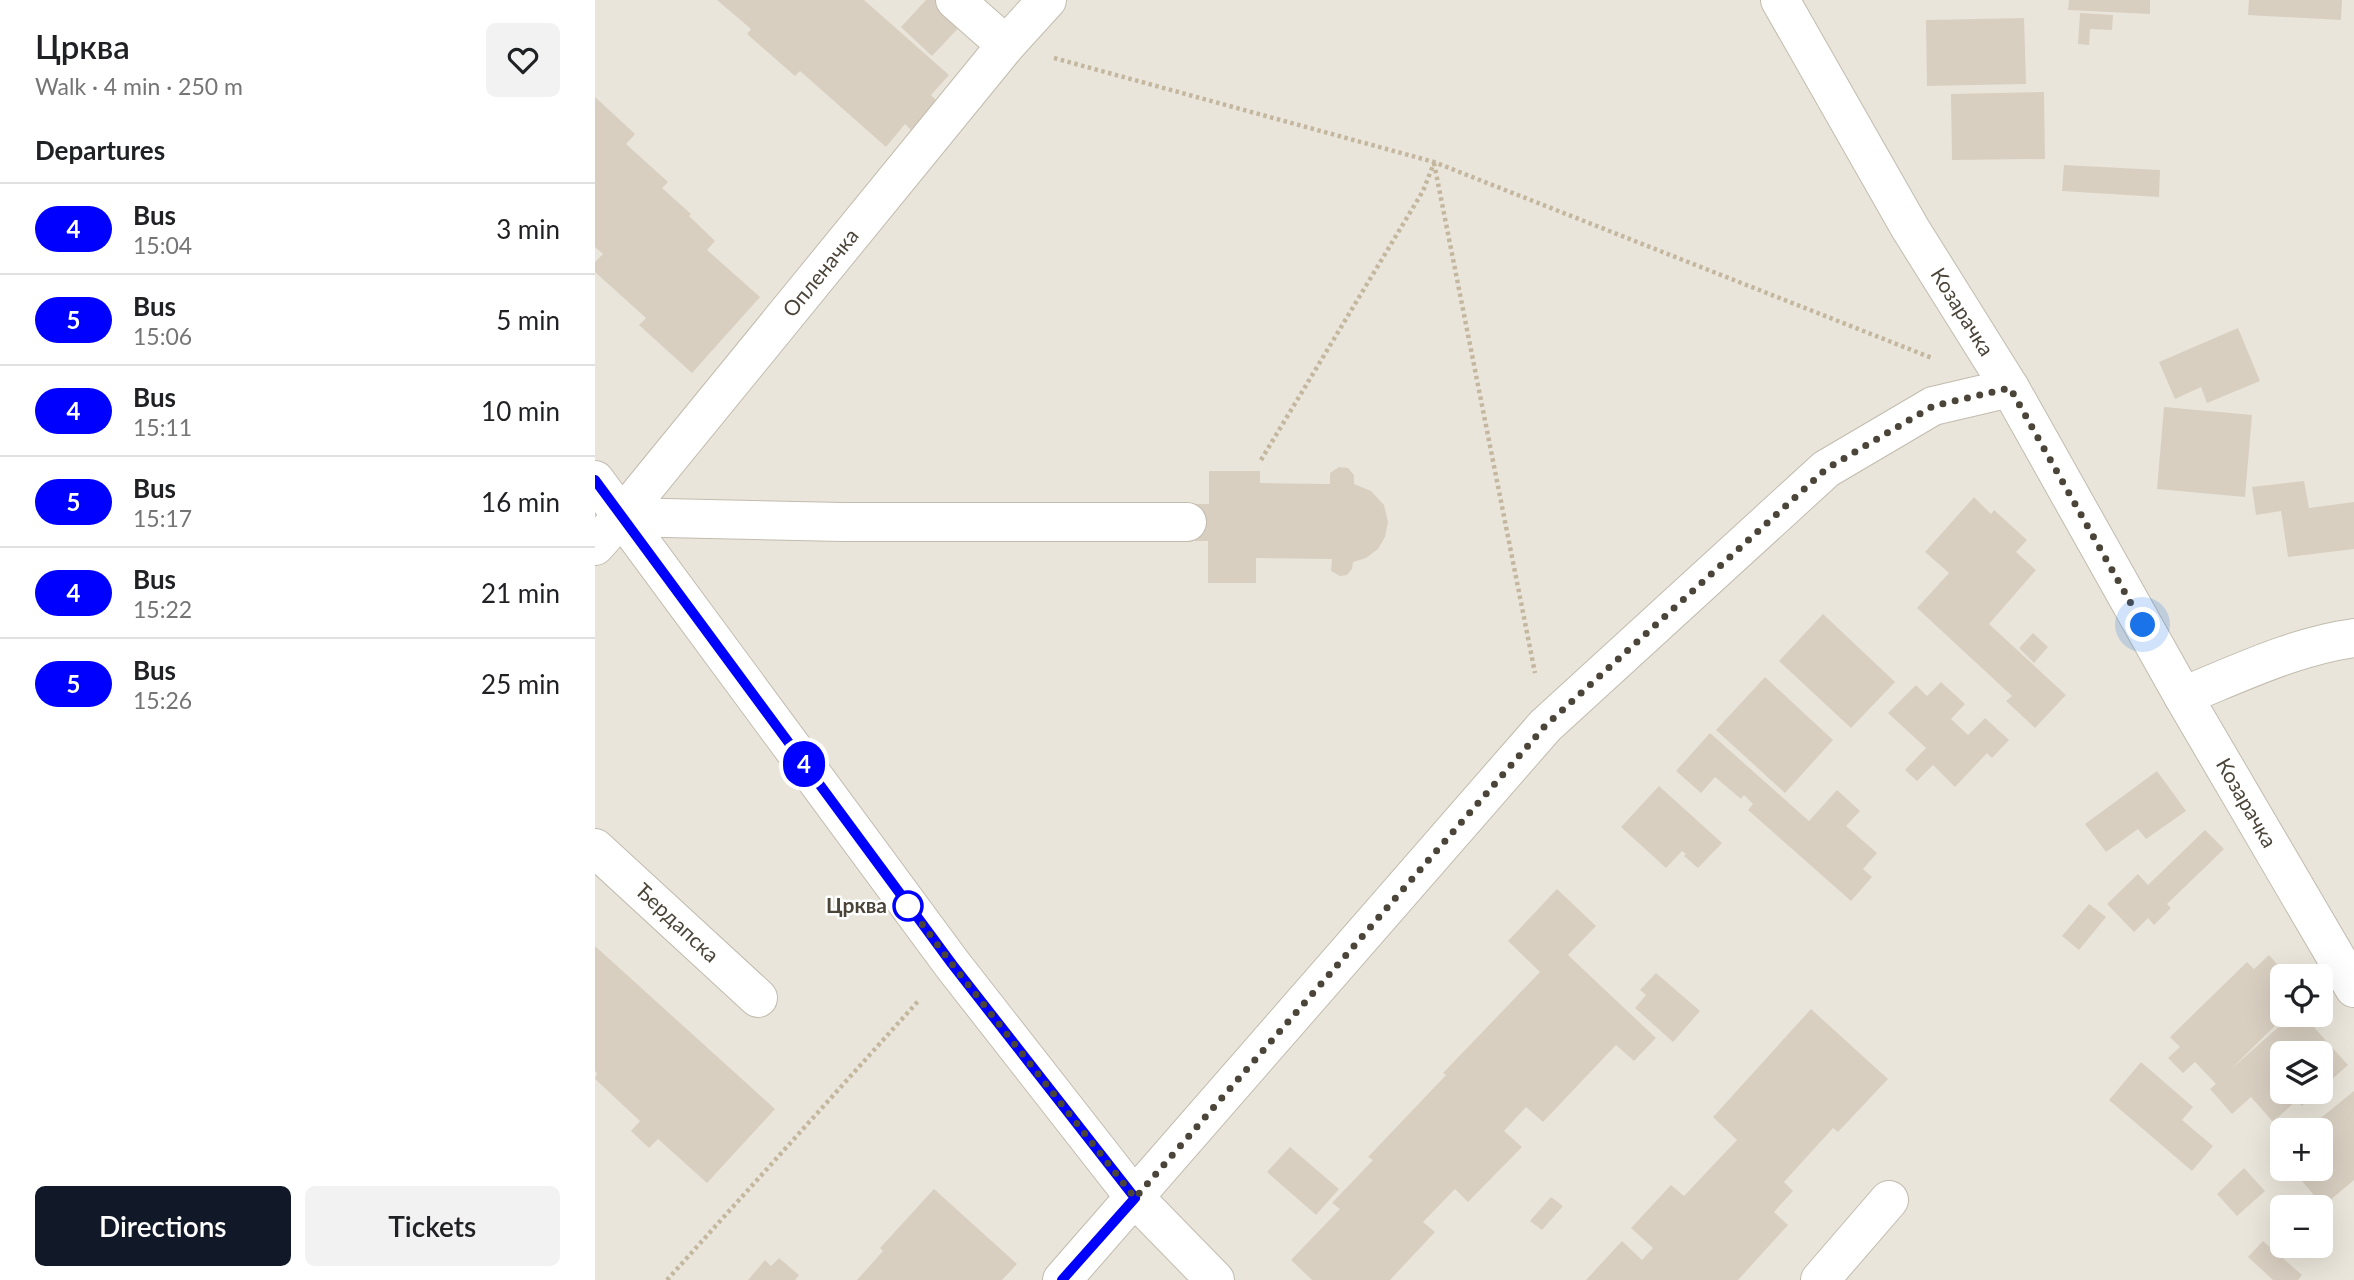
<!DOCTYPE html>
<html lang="en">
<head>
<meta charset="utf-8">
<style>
  :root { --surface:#fff; --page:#f2f2f2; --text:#202124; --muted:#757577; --line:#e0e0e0; --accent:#111827 }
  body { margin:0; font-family:Lato,sans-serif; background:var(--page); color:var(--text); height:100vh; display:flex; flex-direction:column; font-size:26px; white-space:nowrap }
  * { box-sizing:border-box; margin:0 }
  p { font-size:23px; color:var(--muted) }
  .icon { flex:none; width:38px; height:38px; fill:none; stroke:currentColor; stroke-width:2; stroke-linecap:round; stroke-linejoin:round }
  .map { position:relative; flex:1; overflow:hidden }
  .drawer { display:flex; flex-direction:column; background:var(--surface); width:595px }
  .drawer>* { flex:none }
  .badge { padding:0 14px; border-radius:23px; font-size:24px; line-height:46px }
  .controls { position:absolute; left:1675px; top:964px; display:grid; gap:14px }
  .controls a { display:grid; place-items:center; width:63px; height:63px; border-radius:10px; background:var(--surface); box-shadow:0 7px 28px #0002; font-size:35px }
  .you { position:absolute; width:35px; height:35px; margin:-18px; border:5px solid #fff; border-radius:50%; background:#1a73e8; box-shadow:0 0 0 10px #1a73e833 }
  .map>.badge { position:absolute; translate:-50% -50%; box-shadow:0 0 0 4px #fff }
  h2 { padding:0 35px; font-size:26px; line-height:63px }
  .round { display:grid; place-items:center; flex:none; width:74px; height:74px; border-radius:10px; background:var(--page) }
  .overview { display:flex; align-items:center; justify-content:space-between; height:119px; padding:0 35px }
  h1 { font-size:33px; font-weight:600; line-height:52px }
  .primary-button { display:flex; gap:14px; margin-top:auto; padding:14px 35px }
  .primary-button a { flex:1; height:80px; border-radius:10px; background:var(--accent); color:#fff; font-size:28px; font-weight:600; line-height:80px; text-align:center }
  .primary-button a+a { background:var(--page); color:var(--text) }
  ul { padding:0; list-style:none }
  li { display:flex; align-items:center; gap:21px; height:91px; padding:0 35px; border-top:2px solid var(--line) }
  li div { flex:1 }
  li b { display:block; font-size:26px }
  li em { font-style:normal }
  li .badge { min-width:77px; font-weight:700; text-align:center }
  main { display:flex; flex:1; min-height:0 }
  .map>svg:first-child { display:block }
</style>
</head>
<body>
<main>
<section class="drawer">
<div class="overview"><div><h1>Црква</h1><p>Walk · 4 min · 250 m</p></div><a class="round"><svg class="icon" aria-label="heart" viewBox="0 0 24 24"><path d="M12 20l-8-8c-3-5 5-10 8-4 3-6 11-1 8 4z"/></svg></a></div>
<h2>Departures</h2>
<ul>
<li><span class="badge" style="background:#00f;color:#fff">4</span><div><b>Bus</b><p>15:04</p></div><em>3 min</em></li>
<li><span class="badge" style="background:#00f;color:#fff">5</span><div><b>Bus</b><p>15:06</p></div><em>5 min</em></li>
<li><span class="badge" style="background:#00f;color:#fff">4</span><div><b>Bus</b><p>15:11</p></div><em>10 min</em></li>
<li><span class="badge" style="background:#00f;color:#fff">5</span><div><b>Bus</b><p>15:17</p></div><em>16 min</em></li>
<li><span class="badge" style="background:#00f;color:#fff">4</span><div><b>Bus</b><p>15:22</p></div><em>21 min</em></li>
<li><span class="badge" style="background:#00f;color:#fff">5</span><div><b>Bus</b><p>15:26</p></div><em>25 min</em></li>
</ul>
<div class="primary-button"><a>Directions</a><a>Tickets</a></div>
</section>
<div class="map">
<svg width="1759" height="1280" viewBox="0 0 1759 1280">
  <rect width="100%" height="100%" fill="#f6f3ec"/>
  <path fill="#eae5da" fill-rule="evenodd" d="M 0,0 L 1759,0 L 1759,1280 L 0,1280 ZM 1687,976 L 1726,976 L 1726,1015 L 1687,1015 ZM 1687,1054 L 1726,1054 L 1726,1092 L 1687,1092 ZM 1687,1130 L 1726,1130 L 1726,1169 L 1687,1169 ZM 1687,1208 L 1726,1208 L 1726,1246 L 1687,1246 Z"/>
  <g fill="#d8cfc1">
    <polygon points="122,0 269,0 354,75 336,95 343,102 317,131 310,124 291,147 205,71 200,76 152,34 156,29"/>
    <polygon points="331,0 345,0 369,22 337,56 306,27"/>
    <polygon points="1474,0 1555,0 1555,14 1473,10"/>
    <polygon points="1654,0 1747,0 1746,20 1653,15"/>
    <polygon points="1485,13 1518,15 1517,30 1495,29 1494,45 1483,44"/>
    <polygon points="1429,18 1431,84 1332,86 1331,20"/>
    <polygon points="1449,92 1450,159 1357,160 1356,94"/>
    <polygon points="0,97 40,134 31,144 73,182 67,188 96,214 94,216 120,241 112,250 165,297 97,373 44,325 51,318 0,272 0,262 8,254 0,247"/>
    <polygon points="1469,165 1565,170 1564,197 1467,191"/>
    <polygon points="1643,328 1665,381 1612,403 1606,387 1580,399 1564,362"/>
    <polygon points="1569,407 1657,415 1650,497 1562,489"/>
    <polygon points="744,467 753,468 759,475 759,484 776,491 789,505 793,522 790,537 783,549 771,558 758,562 757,569 752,575 745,576 736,571 737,559 661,558 661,583 613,583 613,541 598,541 598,504 614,504 614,471 665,471 665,483 735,484 735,473"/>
    <polygon points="1709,481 1714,508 1759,502 1759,549 1693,557 1686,511 1661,515 1657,487"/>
    <polygon points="1379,497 1396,514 1399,510 1432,540 1421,552 1441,570 1394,624 1471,695 1440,728 1411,701 1417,696 1322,608 1354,573 1330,552"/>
    <polygon points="1228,614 1300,682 1256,728 1184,661"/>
    <polygon points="1438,633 1453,647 1439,663 1424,648"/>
    <polygon points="1170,677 1238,740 1190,793 1121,730"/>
    <polygon points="1346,682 1370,704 1356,719 1373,735 1390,718 1414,740 1397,758 1392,753 1360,787 1338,765 1322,781 1310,770 1331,748 1293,713 1321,685 1332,696"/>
    <polygon points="1115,733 1214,821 1242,790 1265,811 1251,826 1282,853 1268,869 1277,877 1256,901 1153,810 1158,804 1149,795 1146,799 1120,777 1106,793 1081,771"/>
    <polygon points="1562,771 1591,811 1551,839 1543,829 1511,852 1490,824"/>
    <polygon points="1064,786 1127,843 1103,868 1089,856 1091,854 1087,851 1071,868 1026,827"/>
    <polygon points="1610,830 1629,849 1572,904 1576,908 1559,925 1553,918 1539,932 1512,904 1543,874 1553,885"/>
    <polygon points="962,889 1001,926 973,955 1061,1038 1039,1061 1021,1045 948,1122 931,1107 909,1131 927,1147 873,1202 860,1189 828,1222 840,1232 795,1280 717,1280 696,1260 745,1209 737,1203 778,1160 773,1157 851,1075 848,1073 945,972 913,941"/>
    <polygon points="1494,904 1511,917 1484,950 1467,936"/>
    <polygon points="0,946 180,1109 112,1183 63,1139 54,1148 36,1131 45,1121 0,1079 2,1073 0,1071"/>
    <polygon points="1674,955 1690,973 1676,987 1687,998 1687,1015 1691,1015 1635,1070 1697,1015 1708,1015 1753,1065 1726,1089 1726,1054 1687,1054 1687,1092 1722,1092 1707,1106 1702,1100 1678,1122 1656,1097 1637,1114 1615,1089 1621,1084 1600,1062 1588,1073 1573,1058 1585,1047 1575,1037 1652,962 1659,969"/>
    <polygon points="1061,973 1105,1011 1078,1042 1040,1008 1051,995 1045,990"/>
    <polygon points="1216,1009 1293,1079 1243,1132 1238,1128 1189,1182 1198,1191 1179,1212 1193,1225 1143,1280 991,1280 1027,1241 1047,1260 1058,1248 1036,1228 1076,1185 1089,1196 1142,1140 1118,1117"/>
    <polygon points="1546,1062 1598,1107 1587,1120 1618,1146 1597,1171 1514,1100"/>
    <polygon points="1759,1091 1759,1180 1728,1206 1697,1169 1726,1169 1726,1130 1711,1130"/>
    <polygon points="695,1147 744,1189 721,1215 672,1172"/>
    <polygon points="1649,1168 1670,1191 1642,1216 1622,1194"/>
    <polygon points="339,1189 422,1264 407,1280 262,1280 288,1251 285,1248"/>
    <polygon points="956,1197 968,1206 947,1230 935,1221"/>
    <polygon points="1668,1241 1707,1275 1703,1280 1678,1280 1653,1257"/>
    <polygon points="184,1258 204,1275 200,1280 153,1280 170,1260 176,1266"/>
  </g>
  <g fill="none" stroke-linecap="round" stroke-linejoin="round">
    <defs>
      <g id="minor">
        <polyline points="360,0 411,45"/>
        <polyline points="1185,0 1315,228 1415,388 1588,696 1759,988"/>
        <polyline points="0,480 357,964 540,1198 620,1280"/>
        <polyline points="26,517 247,522 592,522"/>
        <polyline points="0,546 26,517 411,45 452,0"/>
        <path d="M 1588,696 C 1643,674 1700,646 1759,638"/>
        <polyline points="0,848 163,998"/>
        <polyline points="467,1280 950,726 1231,469 1338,406 1415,388"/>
        <polyline points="1225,1280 1294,1200"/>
      </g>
    </defs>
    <use href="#minor" stroke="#c2bbae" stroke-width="40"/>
    <g stroke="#c4b79f" stroke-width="4.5" stroke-dasharray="3.5 3.5" stroke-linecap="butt">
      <polyline points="459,58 839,162 1337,358"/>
      <polyline points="839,163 940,673"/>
      <polyline points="666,460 828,191 839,163"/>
      <polyline points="72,1280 325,999"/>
    </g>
    <use href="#minor" stroke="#fff" stroke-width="38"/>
  </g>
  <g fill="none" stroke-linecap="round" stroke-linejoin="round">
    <defs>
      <polyline id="line" points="0,480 357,964 540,1198 467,1280"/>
    </defs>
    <use href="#line" stroke="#fff" stroke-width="16"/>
    <use href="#line" stroke="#00f" stroke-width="10"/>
    <polyline stroke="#4b4439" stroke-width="7" stroke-dasharray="0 12.6" points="313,906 309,900 357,964 540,1198 950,726 1231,469 1338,406 1415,388 1548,625"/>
  </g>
  <circle fill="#fff" stroke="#00f" stroke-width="3.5" cx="313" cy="906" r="14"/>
  <g text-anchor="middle" stroke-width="5" stroke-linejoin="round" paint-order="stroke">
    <g font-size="21" fill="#4b4439" stroke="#fff">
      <text transform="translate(226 273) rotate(-51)" y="7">Опленачка</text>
      <text transform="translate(1367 312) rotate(58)" y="7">Козарачка</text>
      <text transform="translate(1651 803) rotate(60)" y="7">Козарачка</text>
      <text transform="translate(82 923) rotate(43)" y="7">Ђердапска</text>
    </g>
    <g font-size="21" font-weight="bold" fill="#4b4439" stroke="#fff" text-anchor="end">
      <text x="292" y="913">Црква</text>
    </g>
  </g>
</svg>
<div class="controls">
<a><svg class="icon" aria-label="locate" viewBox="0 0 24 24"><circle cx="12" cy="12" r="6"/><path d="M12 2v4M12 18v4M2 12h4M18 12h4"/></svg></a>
<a><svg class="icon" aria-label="layers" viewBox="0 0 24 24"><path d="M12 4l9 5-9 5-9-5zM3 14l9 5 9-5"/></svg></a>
<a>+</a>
<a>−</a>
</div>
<div class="you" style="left:1548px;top:625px"></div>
<b class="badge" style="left:209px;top:764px;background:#00f;color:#fff">4</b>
</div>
</main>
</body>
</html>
